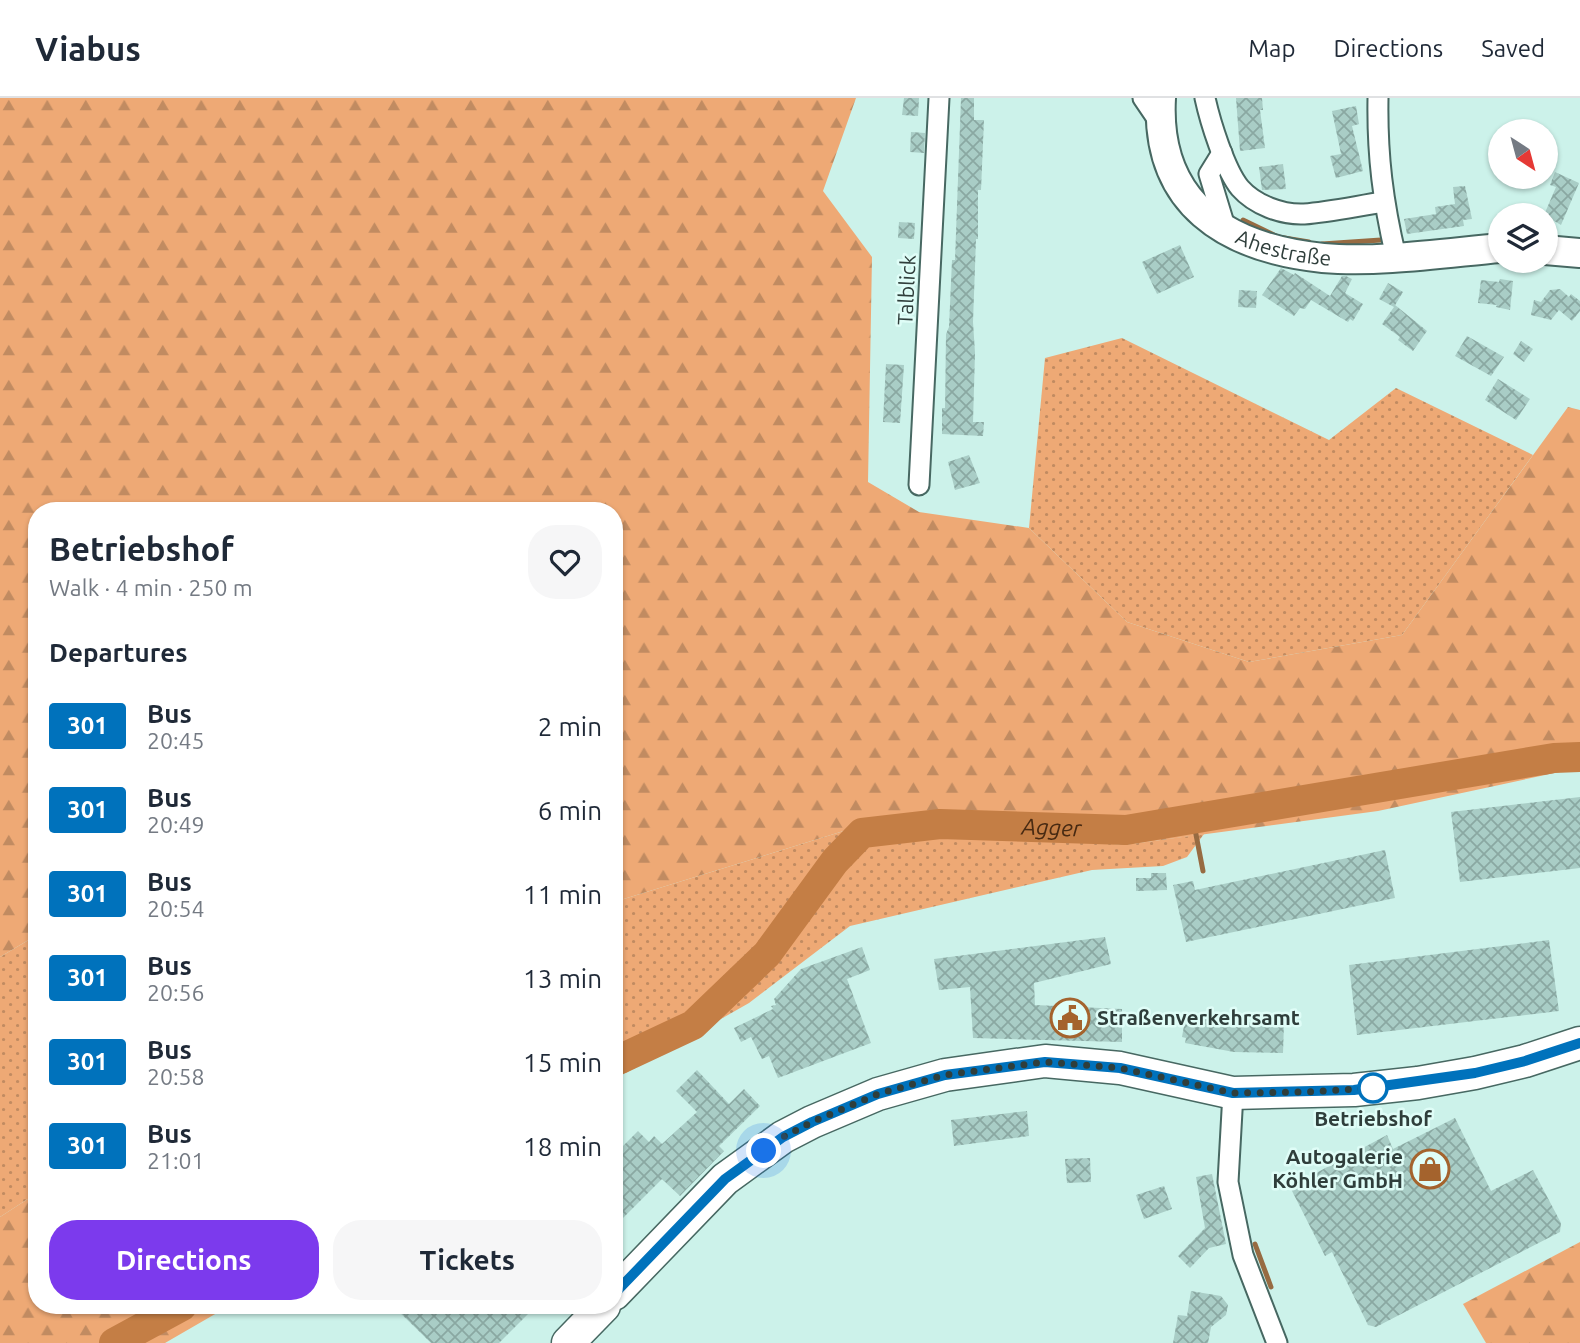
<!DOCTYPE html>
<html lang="en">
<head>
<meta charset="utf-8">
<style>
  :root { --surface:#fff; --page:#f6f6f7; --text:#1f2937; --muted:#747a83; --line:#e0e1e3; --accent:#7c3aed }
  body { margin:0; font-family:Ubuntu,sans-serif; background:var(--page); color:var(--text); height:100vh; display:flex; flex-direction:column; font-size:26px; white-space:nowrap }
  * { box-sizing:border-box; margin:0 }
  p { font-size:23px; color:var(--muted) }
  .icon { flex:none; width:38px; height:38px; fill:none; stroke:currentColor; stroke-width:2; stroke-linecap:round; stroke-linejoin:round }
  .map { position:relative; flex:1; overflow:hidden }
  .panel { position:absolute; left:28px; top:404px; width:595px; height:812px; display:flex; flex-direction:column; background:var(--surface); border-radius:28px; box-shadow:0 2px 5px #0004 }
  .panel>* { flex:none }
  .badge { padding:0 14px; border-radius:5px; font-size:24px; line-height:46px }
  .needle { width:46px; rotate:144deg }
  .tools { position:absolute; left:1488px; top:21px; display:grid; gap:14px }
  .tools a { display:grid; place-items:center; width:70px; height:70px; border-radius:50%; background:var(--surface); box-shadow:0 2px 5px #0004; font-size:35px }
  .you { position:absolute; width:35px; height:35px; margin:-18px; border:5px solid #fff; border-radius:50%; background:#1a73e8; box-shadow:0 0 0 10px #1a73e833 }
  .map>.badge { position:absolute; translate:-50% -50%; box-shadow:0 0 0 4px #fff }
  h2 { padding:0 21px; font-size:26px; line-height:63px }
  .round { display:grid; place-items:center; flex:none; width:74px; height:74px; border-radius:28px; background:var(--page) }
  .headline { display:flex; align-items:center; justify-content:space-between; height:119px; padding:0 21px }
  h1 { font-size:33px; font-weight:700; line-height:52px }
  .cta { display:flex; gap:14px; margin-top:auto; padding:14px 21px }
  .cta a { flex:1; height:80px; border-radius:28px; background:var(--accent); color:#fff; font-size:28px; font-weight:700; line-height:80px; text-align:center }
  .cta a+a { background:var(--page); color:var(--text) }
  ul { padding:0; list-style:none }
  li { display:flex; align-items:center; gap:21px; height:84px; padding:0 21px }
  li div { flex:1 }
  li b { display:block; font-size:26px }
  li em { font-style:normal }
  li .badge { min-width:77px; font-weight:700; text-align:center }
  header { display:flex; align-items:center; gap:42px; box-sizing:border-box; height:98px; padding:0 35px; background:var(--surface); border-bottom:2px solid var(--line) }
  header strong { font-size:33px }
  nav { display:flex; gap:38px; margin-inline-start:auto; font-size:24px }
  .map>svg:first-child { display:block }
</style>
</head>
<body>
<header>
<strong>Viabus</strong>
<nav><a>Map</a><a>Directions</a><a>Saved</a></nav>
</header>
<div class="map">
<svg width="1580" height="1245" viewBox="0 0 1580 1245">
  <defs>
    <pattern id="grass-dots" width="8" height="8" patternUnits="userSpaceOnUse" patternTransform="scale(1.75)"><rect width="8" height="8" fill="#eea975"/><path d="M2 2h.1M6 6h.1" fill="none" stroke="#c18b61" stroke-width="1.8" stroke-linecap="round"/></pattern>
    <pattern id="forest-firs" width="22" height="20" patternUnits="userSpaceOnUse" patternTransform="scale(1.75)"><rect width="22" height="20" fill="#eea975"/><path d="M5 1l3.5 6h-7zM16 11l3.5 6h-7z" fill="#c18b61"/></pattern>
    <pattern id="building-cross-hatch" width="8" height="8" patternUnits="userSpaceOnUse" patternTransform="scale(1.75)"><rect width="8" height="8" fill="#a9cdc6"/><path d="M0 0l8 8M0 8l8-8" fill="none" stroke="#8aa8a2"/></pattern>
  </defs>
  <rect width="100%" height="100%" fill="#ccf2ea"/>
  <g fill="url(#grass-dots)">
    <polygon points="1122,240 1329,342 1396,290 1533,357 1402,537 1249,564 1127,524 1029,430 1045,260"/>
    <polygon points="876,723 1124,747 1204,736 1187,759 1163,768 1092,772 850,828 749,905 626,975 614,952 614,804"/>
    <polygon points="37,837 37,1095 0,1119 0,859"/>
  </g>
  <g fill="url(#forest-firs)">
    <polygon points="0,0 856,0 823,93 872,159 868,384 919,414 1029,430 1127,524 1249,564 1402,537 1568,309 1580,312 1580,672 1564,673 1378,713 1124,747 876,723 614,804 614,413 37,413 37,837 0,859"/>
    <polygon points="37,1095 37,1208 229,1208 165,1245 0,1245 0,1119"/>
    <polygon points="1580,1144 1580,1245 1486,1245 1463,1206"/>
  </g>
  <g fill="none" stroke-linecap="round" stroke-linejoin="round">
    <g stroke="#976b42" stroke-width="5">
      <polyline points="1243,122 1278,139 1309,144"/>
      <polyline points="1322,146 1381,142"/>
      <polyline points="1193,721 1203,773"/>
      <polyline points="1255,1146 1271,1189"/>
    </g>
    <g stroke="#c47e45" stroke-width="30">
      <path id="s1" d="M 614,964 L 693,927 L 767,856 L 835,763 L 862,735 L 940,726 L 1126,732 L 1554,660 L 1580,659"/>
      <polyline points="114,1245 182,1208"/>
    </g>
  </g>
  <g fill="url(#building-cross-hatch)">
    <polygon points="904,0 919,0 918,18 902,17"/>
    <polygon points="961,0 974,0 974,22 984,22 981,92 978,92 978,141 976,141 973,224 975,255 973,324 984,324 983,338 942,336 942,310 945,310 946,236 949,229 952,162 955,162"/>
    <polygon points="1236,0 1262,0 1263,12 1260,12 1265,50 1240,53"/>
    <polygon points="1356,8 1359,26 1352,28 1363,73 1336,80 1330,58 1341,56 1332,13"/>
    <polygon points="911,34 925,35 924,55 910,54"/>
    <polygon points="1283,66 1286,91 1262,92 1259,69"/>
    <polygon points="1555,74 1579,85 1561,127 1544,117 1556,89 1550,87"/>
    <polygon points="1465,88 1472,121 1463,122 1464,128 1407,136 1404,121 1436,116 1435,109 1455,106 1453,89"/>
    <polygon points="899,124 915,125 914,141 898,140"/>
    <polygon points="1180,147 1194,179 1157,196 1142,164"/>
    <polygon points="1281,170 1294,177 1295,175 1330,198 1342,178 1346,178 1352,181 1345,195 1363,206 1353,223 1350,221 1348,224 1311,202 1305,211 1300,210 1294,218 1262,197"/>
    <polygon points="1500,181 1513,183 1510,212 1496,209 1497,207 1478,205 1481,182 1499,184"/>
    <polygon points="1388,185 1403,194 1394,209 1395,207 1427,233 1413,253 1398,242 1400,239 1382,226 1394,209 1379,201"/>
    <polygon points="1560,191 1569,199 1571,196 1580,203 1580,213 1572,223 1559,212 1551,222 1531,217 1534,202 1541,204 1550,192"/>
    <polygon points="1239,192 1257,193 1256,210 1238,209"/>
    <polygon points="1467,238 1504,259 1491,278 1455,258"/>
    <polygon points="1521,243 1533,251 1524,264 1513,256"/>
    <polygon points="886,266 904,267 900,325 883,324"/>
    <polygon points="1498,281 1530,301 1516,322 1485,302"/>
    <polygon points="969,357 980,385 955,392 948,364"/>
    <polygon points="1580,699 1580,770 1460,784 1451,714"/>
    <polygon points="1385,752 1395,800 1186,844 1173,787 1193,783 1195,792"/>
    <polygon points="1151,775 1166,775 1167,792 1136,793 1136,780 1151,780"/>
    <polygon points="1105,839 1111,866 1034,885 1035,907 1122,911 1122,944 973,940 970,889 939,892 934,861"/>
    <polygon points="1549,842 1559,913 1357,937 1349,867"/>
    <polygon points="862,849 870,872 847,881 871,945 778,980 769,958 762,961 751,939 741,944 734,930 773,911 771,908 776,907 774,901 801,871"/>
    <polygon points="1190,916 1232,921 1232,924 1284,925 1283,955 1234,954 1185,945 1186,940 1182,939 1185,922 1189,923"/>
    <polygon points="697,972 729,1006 744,991 760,1008 719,1048 724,1053 680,1098 662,1081 614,1129 614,1057 638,1033 649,1044 654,1038 662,1046 697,1014 676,993"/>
    <polygon points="1027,1013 1029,1038 954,1048 951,1022"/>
    <polygon points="1455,1020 1491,1093 1533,1072 1561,1125 1560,1134 1376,1229 1368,1227 1332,1154 1325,1158 1290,1089 1387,1037 1393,1051"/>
    <polygon points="1090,1060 1091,1084 1067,1085 1065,1061"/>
    <polygon points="1212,1076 1226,1146 1209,1150 1190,1170 1178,1158 1205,1130 1196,1079"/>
    <polygon points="1164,1088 1172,1111 1144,1121 1136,1097"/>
    <polygon points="1191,1193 1221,1198 1228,1207 1226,1217 1211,1229 1208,1245 1173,1245 1178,1217 1187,1218"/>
    <polygon points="393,1208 536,1208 499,1245 431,1245"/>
  </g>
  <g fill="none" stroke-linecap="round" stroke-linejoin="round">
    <defs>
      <g id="minor">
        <polyline points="1143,0 1160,25"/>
        <path d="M 1205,0 C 1210,23 1225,72 1240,90 C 1255,107 1282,117 1304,116 C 1330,114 1357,108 1384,104"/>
        <path d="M 1378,0 C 1377,57 1383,104 1396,159"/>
        <polyline points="1222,55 1209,76 1226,132"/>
        <polyline points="919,387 939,0"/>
        <polyline points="1233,995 1228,1084 1243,1157 1277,1245"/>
      </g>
      <g id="secondary">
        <path id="s2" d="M 1161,0 C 1155,106 1226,150 1323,160 C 1377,165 1445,155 1500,150"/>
        <polyline points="1545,152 1580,155"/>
      </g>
      <g id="primary">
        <polyline points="614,1196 725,1081 783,1039 812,1024 878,996 945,977 1045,963 1120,970 1233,995 1354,992 1418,985 1475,975 1525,963 1580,945"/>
        <polyline points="568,1245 604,1208"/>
      </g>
    </defs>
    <use href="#minor" stroke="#476862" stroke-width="23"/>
    <use href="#secondary" stroke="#476862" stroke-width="32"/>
    <use href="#primary" stroke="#476862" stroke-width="35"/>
    <use href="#minor" stroke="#fff" stroke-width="19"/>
    <use href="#secondary" stroke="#fff" stroke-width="28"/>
    <use href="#primary" stroke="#fff" stroke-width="32"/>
  </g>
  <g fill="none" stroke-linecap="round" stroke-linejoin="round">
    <defs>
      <polyline id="line" points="614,1196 725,1081 783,1039 812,1024 878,996 945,977 1045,964 1120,970 1233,995 1354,992 1475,975 1525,963 1580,945"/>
    </defs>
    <use href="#line" stroke="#fff" stroke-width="16"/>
    <use href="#line" stroke="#0072bc" stroke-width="10"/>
    <polyline stroke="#2f3e3b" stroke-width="7" stroke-dasharray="0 12.6" points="764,1053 783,1039 812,1024 878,996 945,977 1045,964 1120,970 1233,995 1307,994 1373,990"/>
  </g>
  <defs>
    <symbol id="civic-ring" viewBox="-11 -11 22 22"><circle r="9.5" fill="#dffdf7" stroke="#a4632d" stroke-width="1.5"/><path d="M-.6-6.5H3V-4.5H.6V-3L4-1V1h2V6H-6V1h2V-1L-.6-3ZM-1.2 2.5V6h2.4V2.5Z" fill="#a4632d"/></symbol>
    <symbol id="shop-ring" viewBox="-11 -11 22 22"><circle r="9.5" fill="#dffdf7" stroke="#a4632d" stroke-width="1.5"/><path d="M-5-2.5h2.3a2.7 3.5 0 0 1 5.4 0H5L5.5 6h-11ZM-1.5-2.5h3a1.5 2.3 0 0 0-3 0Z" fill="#a4632d"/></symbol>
  </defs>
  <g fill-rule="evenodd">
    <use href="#civic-ring" x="1048" y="898" width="44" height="44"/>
    <use href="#shop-ring" x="1408" y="1049" width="44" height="44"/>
  </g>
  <circle fill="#fff" stroke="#0072bc" stroke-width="3.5" cx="1373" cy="990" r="14"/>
  <g text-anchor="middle" stroke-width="5" stroke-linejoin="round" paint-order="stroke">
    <g font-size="21" fill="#2f3e3b" stroke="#dffdf7">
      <text dy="7" stroke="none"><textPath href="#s2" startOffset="217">Ahestraße</textPath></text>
      <text transform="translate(907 192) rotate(-87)" y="7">Talblick</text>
    </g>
    <g font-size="21" font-weight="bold" fill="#2f3e3b" stroke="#dffdf7" text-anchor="start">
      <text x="1097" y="927">Straßenverkehrsamt</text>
      <text x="1403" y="1066" text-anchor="end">Autogalerie<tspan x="1403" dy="24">Köhler GmbH</tspan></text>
    </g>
    <g font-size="21" font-weight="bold" fill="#2f3e3b" stroke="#dffdf7">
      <text x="1373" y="1028">Betriebshof</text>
    </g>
    <g font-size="23" font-style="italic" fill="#482a12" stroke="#dffdf7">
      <text dy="8" stroke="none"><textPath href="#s1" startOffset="534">Agger</textPath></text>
    </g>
  </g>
</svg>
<div class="tools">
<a><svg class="needle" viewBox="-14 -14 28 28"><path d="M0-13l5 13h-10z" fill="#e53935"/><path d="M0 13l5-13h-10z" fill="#747a83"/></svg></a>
<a><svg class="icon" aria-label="layers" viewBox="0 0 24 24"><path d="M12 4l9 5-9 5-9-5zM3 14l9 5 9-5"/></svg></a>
</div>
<div class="you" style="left:764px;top:1053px"></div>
<section class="panel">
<div class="headline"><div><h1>Betriebshof</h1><p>Walk · 4 min · 250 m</p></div><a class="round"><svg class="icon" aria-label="heart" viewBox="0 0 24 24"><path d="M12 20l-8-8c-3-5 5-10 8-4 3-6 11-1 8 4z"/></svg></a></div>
<h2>Departures</h2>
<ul>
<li><span class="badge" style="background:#0072bc;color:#fff">301</span><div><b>Bus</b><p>20:45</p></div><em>2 min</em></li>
<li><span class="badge" style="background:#0072bc;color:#fff">301</span><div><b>Bus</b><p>20:49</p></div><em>6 min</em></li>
<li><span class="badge" style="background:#0072bc;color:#fff">301</span><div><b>Bus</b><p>20:54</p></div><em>11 min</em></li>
<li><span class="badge" style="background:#0072bc;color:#fff">301</span><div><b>Bus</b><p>20:56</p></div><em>13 min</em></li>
<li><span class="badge" style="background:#0072bc;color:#fff">301</span><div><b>Bus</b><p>20:58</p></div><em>15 min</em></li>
<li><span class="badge" style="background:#0072bc;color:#fff">301</span><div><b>Bus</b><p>21:01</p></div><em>18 min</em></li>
</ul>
<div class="cta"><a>Directions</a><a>Tickets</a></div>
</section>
</div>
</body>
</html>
